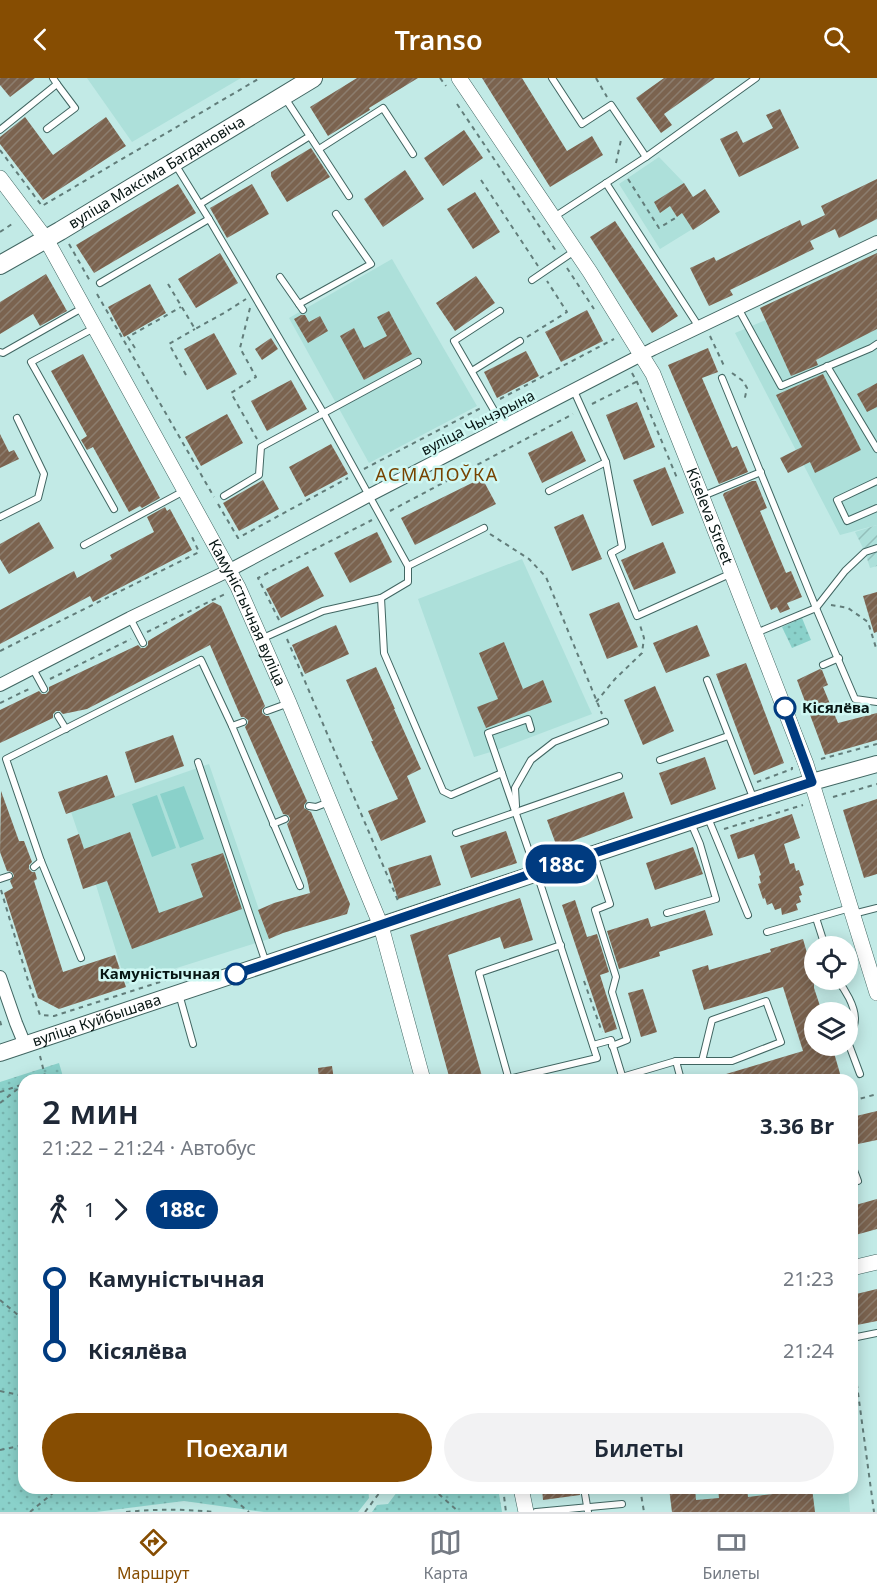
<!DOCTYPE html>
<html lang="ru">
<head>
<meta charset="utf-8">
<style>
  :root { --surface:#fff; --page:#f2f2f3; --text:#1f2937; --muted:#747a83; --line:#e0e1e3; --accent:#864d02 }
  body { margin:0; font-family:"Noto Sans",sans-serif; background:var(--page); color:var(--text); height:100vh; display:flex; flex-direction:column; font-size:22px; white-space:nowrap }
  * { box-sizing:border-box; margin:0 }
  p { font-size:20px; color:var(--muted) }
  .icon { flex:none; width:33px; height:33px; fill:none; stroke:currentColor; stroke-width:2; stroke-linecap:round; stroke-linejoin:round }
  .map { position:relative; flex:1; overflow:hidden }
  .panel { position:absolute; left:18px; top:996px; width:840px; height:420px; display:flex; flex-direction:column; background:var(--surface); border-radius:18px; box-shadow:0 3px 15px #0003 }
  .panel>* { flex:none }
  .badge { padding:0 12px; border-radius:20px; font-size:21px; line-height:39px }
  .tools { position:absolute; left:804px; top:858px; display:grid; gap:12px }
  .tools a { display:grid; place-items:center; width:54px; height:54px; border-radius:50%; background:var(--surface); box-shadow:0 3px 15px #0003; font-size:30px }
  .map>.badge { position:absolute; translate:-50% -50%; box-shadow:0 0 0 3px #fff }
  .legs { display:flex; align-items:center; gap:9px; height:66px; padding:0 24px; font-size:20px }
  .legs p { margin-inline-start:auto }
  .overview { display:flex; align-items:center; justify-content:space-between; height:102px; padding:0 24px }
  h1 { font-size:33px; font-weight:600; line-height:45px }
  .cta { display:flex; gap:12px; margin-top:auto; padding:12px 24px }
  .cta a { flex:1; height:69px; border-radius:36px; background:var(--accent); color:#fff; font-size:24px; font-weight:600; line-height:69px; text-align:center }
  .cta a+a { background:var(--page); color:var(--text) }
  ul { padding:0 24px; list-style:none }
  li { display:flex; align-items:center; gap:21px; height:72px; font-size:22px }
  li i { display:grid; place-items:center; width:9px; height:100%; margin:0 8px; background:currentColor }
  li i::after { content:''; width:15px; height:15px; margin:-8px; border:4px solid; border-radius:50%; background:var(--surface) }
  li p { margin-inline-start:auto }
  li:first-child i { background:linear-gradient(#0000 50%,currentColor 0) }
  li:last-child i { background:linear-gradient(currentColor 50%,#0000 0) }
  header { display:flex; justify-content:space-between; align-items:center; height:78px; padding:0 24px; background:var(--accent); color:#fff; font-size:27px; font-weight:600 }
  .menu { display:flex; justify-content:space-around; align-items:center; height:84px; border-top:2px solid var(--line); background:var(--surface); font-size:16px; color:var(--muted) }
  .menu a { display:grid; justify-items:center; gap:3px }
  .menu .selected { color:var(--accent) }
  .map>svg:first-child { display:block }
</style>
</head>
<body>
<header><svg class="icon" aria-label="back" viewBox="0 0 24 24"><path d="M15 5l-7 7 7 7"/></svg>Transo<svg class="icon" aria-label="search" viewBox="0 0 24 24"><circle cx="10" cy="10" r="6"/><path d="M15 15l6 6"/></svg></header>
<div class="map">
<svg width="877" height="1434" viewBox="0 0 877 1434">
  <defs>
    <pattern id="industrial-furrows" width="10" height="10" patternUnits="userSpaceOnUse" patternTransform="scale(1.5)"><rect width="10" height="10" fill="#ade0da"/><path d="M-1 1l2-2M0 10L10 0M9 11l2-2" fill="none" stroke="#93bfba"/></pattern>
    <pattern id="park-dots" width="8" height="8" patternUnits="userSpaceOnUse" patternTransform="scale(1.5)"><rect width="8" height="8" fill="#8ad1ca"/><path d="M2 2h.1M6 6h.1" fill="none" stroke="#76b3ad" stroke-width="1.8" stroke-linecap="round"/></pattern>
    <pattern id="building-hatch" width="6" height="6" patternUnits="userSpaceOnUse" patternTransform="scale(1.5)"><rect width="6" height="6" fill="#7b634f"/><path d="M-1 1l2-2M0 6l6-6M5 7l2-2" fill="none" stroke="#8c7d6e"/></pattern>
  </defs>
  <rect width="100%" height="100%" fill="#c2eae6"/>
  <g fill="#ade0da">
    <polygon points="87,0 241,0 132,64"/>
    <polygon points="659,79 684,105 693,119 705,111 720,134 660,171 619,106"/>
    <polygon points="877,175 877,447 840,457 735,255 766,242 760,230"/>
    <polygon points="392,181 477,328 369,385 289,240"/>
    <polygon points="522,481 592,636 494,673 474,679 418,521"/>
    <polygon points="209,686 269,861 126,906 96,807 71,734"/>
    <polygon points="669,1410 848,1410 850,1434 672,1434"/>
  </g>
  <polygon fill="url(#industrial-furrows)" points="877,447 877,488 870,490 865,474 855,454"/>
  <g fill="url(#park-dots)">
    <polygon points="802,540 811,562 792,570 782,549"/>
    <polygon points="59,985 64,1002 24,1002 24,1410 368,1410 369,1420 358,1434 264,1434 184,1423 96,1434 0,1434 0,1004"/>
    <polygon points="400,1410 498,1410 502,1434 372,1434 377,1427 388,1426"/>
  </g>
  <g fill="#8ad1ca">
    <polygon points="184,708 204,761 180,770 160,716"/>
    <polygon points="157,717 176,770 152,779 132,726"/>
  </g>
  <g fill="url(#building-hatch)">
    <polygon points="0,0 35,0 10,19 0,7"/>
    <polygon points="357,0 418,0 369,30 370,32 328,58 310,29"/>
    <polygon points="482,0 522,0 567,73 592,58 603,77 550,109"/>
    <polygon points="664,0 715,0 664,36 672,47 661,55 636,20"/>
    <polygon points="780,31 799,70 739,99 720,61 737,53 743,65 773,50 766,37"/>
    <polygon points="25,39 53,77 106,39 126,68 43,122 0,66 0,59"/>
    <polygon points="464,52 483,80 443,108 424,80"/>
    <polygon points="311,70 330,99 287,124 271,98 271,94"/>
    <polygon points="405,92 424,121 383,149 364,121"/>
    <polygon points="877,101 877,141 839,160 835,151 810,163 814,171 730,212 733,217 709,228 690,190 714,179 716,183 800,142 802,148 825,137 821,128"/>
    <polygon points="684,105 693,119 705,111 720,134 693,152 682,135 677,139 670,128 660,135 654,124"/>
    <polygon points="178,106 196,135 94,195 76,167"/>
    <polygon points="252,106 269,136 227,160 210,130"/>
    <polygon points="475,114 500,154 473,171 447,131"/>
    <polygon points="615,143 678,238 652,255 590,159"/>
    <polygon points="220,175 238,205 196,230 178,201"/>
    <polygon points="877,175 877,251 816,282 818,287 791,298 760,230"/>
    <polygon points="46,196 67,233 40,248 33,236 0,256 0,224"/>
    <polygon points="476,198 495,225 455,253 436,225"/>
    <polygon points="150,206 166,235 124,259 108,229"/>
    <polygon points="587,232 603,263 561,284 545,254"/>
    <polygon points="389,233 412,276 364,302 340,258 354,250 364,270 387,258 377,239"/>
    <polygon points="301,237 305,237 309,244 320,238 328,253 308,265 294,241"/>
    <polygon points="214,255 237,296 207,312 184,271"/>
    <polygon points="271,260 278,271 262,282 255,271"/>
    <polygon points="708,270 718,294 702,300 732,370 737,368 748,394 719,406 668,287"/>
    <polygon points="526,273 539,298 497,320 484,294"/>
    <polygon points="83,276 160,420 142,430 140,428 129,434 93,369 87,372 81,362 87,358 51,293"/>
    <polygon points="823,296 861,372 815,395 810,384 788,395 780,380 802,369 776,317"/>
    <polygon points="291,302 307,331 267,353 251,323"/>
    <polygon points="877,305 877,329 867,334 857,316"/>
    <polygon points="637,324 655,369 624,382 606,337"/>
    <polygon points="227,336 243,365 201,388 185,359"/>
    <polygon points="572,353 586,383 542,405 528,375"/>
    <polygon points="0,356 9,374 14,372 19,381 0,390"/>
    <polygon points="331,366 348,396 305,419 289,389"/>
    <polygon points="665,389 684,435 652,448 633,402"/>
    <polygon points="482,400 496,426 415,467 401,440"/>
    <polygon points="263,402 279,431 239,453 223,425"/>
    <polygon points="752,403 756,403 767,430 760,433 786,495 791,493 802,519 787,525 790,531 780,535 777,529 771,532 723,417 724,415"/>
    <polygon points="165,429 167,433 170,431 192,472 93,524 90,518 0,566 0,532 74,493 77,500 112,481 110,477 154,454 147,439"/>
    <polygon points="583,436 602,481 572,493 554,449"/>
    <polygon points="39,444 54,470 9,496 0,481 0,466"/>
    <polygon points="377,454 392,484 350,505 334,475"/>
    <polygon points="663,464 676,495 634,512 621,482"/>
    <polygon points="308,488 324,518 281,540 266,511"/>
    <polygon points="877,514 877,554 874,555 863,518"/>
    <polygon points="213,524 221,528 265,628 262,632 262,635 266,638 269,638 307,723 304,727 304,730 311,734 350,826 347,836 283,855 269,861 258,832 274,825 310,815 307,801 287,746 289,744 290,740 288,737 283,736 245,649 248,645 248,642 244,639 241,639 210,567 87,631 63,636 60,633 56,633 53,636 53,640 0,665 0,632 39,613 42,616 46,616 49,613 49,609 138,567 141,570 145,570 148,567 148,563"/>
    <polygon points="619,524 638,569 607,581 589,536"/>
    <polygon points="336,547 349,576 305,596 292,567"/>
    <polygon points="697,547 710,578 666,595 653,565"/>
    <polygon points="504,564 523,611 543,602 552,624 486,650 477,629 498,621 479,575"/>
    <polygon points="746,585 784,685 754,697 716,596"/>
    <polygon points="376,589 395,631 394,631 421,691 407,698 426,744 381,763 368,733 398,721 371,663 373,663 346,602"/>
    <polygon points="820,591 822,592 828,607 823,609 838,645 877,635 877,662 825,677 797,602"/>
    <polygon points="655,608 674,653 643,667 624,622"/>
    <polygon points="173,657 184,688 135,705 125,674"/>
    <polygon points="705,679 716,711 671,727 659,695"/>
    <polygon points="107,697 115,719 66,736 58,714"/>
    <polygon points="1,713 19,763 24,763 32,784 29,787 29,791 32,794 35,794 37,801 34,803 63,894 115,877 126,909 59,931 38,920 4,815 13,810 10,803 14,798 12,794 7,793 0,774"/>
    <polygon points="624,714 633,740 557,769 547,742"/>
    <polygon points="877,721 877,796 864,800 843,732"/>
    <polygon points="792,736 800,760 784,766 790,786 794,785 796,793 799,792 804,807 799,809 802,817 799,818 801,824 796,826 798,832 782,837 781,830 775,832 772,825 767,827 765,820 763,821 758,806 761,805 759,798 761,797 754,776 738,781 730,757"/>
    <polygon points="506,753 517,785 471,800 460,768"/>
    <polygon points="130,754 159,835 203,819 191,786 223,775 242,831 132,871 107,803 83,811 67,761 79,756 84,771"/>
    <polygon points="693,769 703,796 655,812 646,785"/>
    <polygon points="431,777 441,807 398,821 388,790"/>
    <polygon points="520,820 533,862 504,871 500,859 448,877 483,1002 450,1002 410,857"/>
    <polygon points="575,822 587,859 597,856 609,894 600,897 617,951 605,955 562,827"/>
    <polygon points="705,832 713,857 659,874 660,878 619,891 607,853 648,840 651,849"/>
    <polygon points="803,861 814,900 814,910 822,934 814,934 814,968 832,968 841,999 833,1002 716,1002 716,999 803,973 783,909 704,932 692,892 708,887 709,892 771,874 770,871"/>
    <polygon points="643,911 657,954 641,959 628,915"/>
    <polygon points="332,988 334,1002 319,1002 318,990"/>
    <polygon points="877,1033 877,1062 858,1066 852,1039"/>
    <polygon points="877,1121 877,1151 852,1158 852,1128"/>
    <polygon points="877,1211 877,1243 857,1247 853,1231 852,1231 852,1217"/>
    <polygon points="542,1410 579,1410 580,1417 543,1422"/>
    <polygon points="669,1410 695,1410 696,1422 719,1420 718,1410 747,1410 748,1419 782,1415 782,1410 812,1410 815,1434 672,1434"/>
  </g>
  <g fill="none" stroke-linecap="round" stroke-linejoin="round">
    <defs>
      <g id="service">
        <polyline points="552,0 582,46 611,27 646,79"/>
        <polyline points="285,20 349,118"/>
        <polyline points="47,51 75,30 57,6"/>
        <polyline points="0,52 57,6 53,0"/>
        <polyline points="319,71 383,30 413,76"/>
        <polyline points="175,86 209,141 324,336 408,488"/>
        <polyline points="606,105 699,249"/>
        <polyline points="200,126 310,58"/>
        <polyline points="554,139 646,79 756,0"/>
        <polyline points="280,199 303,232"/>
        <polyline points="532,202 576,172"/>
        <polyline points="100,205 209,141"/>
        <polyline points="299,226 371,186 336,136"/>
        <polyline points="738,230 781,308 871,270 877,266"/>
        <polyline points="500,233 454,263 503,348"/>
        <polyline points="94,250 31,284 114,431"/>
        <polyline points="0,274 3,275 84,229"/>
        <polyline points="827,288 877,371"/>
        <polyline points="472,293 520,263"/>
        <polyline points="722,300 816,530 855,621 877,624"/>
        <polyline points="574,313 606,384 622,469 611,475 637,538 732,495"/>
        <polyline points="877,403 837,422 847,443 877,430"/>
        <polyline points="549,413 606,384"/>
        <polyline points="224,418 259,397 261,369 418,284"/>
        <polyline points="703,418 761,394"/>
        <polyline points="0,439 38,420 44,396 17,340"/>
        <polyline points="84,467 184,413"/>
        <polyline points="381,520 384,575 443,713 451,717 502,695"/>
        <polyline points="130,540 143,565"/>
        <polyline points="756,555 816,530 845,493 865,474 877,470"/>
        <polyline points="261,561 323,533 381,520 408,504 408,488 484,450"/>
        <polyline points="823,587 839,580"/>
        <polyline points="33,591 44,611"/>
        <polyline points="707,602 754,722"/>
        <polyline points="267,633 289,625"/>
        <polyline points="58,638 66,651"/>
        <polyline points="232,648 243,644"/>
        <polyline points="660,682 728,658"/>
        <polyline points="198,684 266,885"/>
        <polyline points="309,728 316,729 329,724"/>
        <polyline points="516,728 515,710 531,682 554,664 605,644"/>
        <polyline points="708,740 748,837"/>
        <polyline points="273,746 285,741"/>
        <polyline points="456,755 619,698"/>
        <polyline points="594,777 610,826 595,832 616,899 612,914 627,962 612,968"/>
        <polyline points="34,789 41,783"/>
        <polyline points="0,801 9,798"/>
        <polyline points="667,835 716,821 700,766 691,745"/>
        <polyline points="853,836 877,830"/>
        <polyline points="816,840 825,868"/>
        <polyline points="767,854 850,830"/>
        <polyline points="81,880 41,783 6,681 201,582 232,648 300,808"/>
        <path d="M 837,902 C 845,911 855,928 855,941 C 855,949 851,957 848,964 L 860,996"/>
        <polyline points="179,916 193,966"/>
        <polyline points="593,967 611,962 623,1001"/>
        <polyline points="676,983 732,983 781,964 766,923 712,942 702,983"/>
        <polyline points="622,999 676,983 681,1002"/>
        <polyline points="508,1001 597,980 540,805 488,655 528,641 531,651"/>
        <polyline points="509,1002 479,895 561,867"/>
        <polyline points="852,1087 858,1103 852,1105"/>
        <polyline points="852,1260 877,1255"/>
        <polyline points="584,1410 588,1434"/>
        <polyline points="536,1434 622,1426"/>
      </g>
      <g id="minor">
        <polyline points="0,607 130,540 230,492 370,417 653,271 877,164"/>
        <polyline points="0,899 16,945 25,967"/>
      </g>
      <g id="tertiary">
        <path id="s1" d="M 459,0 L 590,194 L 653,296 L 702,419 L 806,686 L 877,915"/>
        <path id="s2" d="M 0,100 L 46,161 L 238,509 L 289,625 L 381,848 L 423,1002"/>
        <polyline points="852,1190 877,1184"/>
        <polyline points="521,1410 526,1434"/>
      </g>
      <g id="secondary">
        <path id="s3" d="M 0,975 L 755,722 L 812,704 L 877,686"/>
      </g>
      <g id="primary">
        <path id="s4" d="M 0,187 L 60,153 L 313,0"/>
      </g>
    </defs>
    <use href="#service" stroke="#416662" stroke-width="8"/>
    <use href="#minor" stroke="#416662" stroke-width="14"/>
    <use href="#tertiary" stroke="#416662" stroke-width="16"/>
    <use href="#secondary" stroke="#416662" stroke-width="18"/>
    <use href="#primary" stroke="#416662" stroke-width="20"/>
    <g stroke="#627d7a" stroke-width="2" stroke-dasharray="4.5 4.5" stroke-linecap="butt">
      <polyline points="440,0 446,8"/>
      <polyline points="596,0 607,19"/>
      <polyline points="457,26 556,173"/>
      <polyline points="0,72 42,128 260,0"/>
      <polyline points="616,85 621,62"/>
      <polyline points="628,101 659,150 677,139"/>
      <polyline points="481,102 538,188"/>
      <polyline points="0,154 15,144"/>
      <polyline points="69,166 90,203"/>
      <polyline points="567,190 594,231"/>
      <polyline points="168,206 195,251 224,235 246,221"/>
      <polyline points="97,216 214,419"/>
      <polyline points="250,230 240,270 256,299 231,315 257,361"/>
      <polyline points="710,258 725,290"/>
      <polyline points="527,259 567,234 547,203"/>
      <polyline points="135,270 128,259 181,229"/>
      <polyline points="632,295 637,304 677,400"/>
      <polyline points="732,295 743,303 747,310 744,324"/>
      <polyline points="186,297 169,266 195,251"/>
      <polyline points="500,321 614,261"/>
      <polyline points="592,326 640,302"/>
      <polyline points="364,391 481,330"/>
      <polyline points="218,426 238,460 348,400"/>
      <polyline points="390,433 573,336"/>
      <polyline points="490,456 529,481 546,499 602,636"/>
      <polyline points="831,527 848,530 868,544 877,573"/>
      <polyline points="279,542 258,500 372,442"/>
      <polyline points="147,554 225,516"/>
      <polyline points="287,561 399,825"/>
      <polyline points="0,573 199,474 192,459"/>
      <polyline points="50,601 131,561"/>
      <polyline points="596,624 615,601 642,575 644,560 640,547"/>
      <polyline points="0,625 31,610"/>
      <polyline points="821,681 877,666"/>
      <polyline points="757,704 792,691 792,689"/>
      <polyline points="833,719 877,706"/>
      <polyline points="724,751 803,727"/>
      <polyline points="1,812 29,906 40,937 54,938 188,895"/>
      <polyline points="584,903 602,954"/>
      <polyline points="0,943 2,950"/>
      <polyline points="40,978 46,1002"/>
      <polyline points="36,1002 45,999"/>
      <polyline points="0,1014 21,1007"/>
      <polyline points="852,1023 877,1016"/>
      <polyline points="0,1025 24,1006"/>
      <polyline points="0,1222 24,1242"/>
      <polyline points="852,1270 874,1434"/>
      <polyline points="0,1313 24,1318"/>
      <polyline points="0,1372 24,1367"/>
      <polyline points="220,1410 249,1434"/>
      <polyline points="432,1410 459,1434"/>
      <polyline points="503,1410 506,1434"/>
      <polyline points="640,1410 644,1434"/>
      <polyline points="30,1434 59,1410"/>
      <path d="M 126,1434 C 156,1431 184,1431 214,1434"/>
      <polyline points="365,1434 383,1410"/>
    </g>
    <use href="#service" stroke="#fff" stroke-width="6"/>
    <use href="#minor" stroke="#fff" stroke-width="12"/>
    <use href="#tertiary" stroke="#fff" stroke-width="15"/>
    <use href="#secondary" stroke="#fff" stroke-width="16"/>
    <use href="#primary" stroke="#fff" stroke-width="18"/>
  </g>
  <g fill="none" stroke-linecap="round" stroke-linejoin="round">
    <defs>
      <polyline id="line-1" points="236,896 536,794 812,704 785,630"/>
    </defs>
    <use href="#line-1" stroke="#fff" stroke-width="14"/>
    <use href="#line-1" stroke="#003b80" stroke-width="9"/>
  </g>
  <g fill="#fff" stroke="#003b80" stroke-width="3">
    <circle cx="785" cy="630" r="10"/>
    <circle cx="236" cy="896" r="10"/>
  </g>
  <g text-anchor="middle" stroke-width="5" stroke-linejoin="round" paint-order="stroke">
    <g font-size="15" fill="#071614" stroke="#cff8f3">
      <text dy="5" stroke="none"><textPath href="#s4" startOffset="182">вуліца Максіма Багдановіча</textPath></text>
      <text transform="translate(478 345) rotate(-27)" y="5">вуліца Чычэрына</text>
      <text dy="5" stroke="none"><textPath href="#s1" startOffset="507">Kiseleva Street</textPath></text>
      <text dy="5" stroke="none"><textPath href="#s2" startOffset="501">Камуністычная вуліца</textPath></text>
      <text dy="5" stroke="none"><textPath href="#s3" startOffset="102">вуліца Куйбышава</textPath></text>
    </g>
    <g font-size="15" font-weight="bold" fill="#071614" stroke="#cff8f3" text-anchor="start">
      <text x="802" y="635">Кісялёва</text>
      <text x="220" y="901" text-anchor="end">Камуністычная</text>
    </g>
    <g font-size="18" letter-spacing="1.5" fill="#774300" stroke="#cff8f3">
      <text x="437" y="403">АСМАЛОЎКА</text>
    </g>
  </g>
</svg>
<div class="tools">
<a><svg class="icon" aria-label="locate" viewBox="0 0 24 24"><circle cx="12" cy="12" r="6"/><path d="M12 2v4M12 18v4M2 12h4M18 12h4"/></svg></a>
<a><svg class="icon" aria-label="layers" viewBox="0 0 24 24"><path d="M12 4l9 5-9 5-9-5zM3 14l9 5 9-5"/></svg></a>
</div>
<b class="badge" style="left:561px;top:786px;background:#003b80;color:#fff">188с</b>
<section class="panel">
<div class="overview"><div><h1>2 мин</h1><p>21:22 – 21:24 · Автобус</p></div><b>3.36 Br</b></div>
<div class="legs"><svg class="icon" aria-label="walk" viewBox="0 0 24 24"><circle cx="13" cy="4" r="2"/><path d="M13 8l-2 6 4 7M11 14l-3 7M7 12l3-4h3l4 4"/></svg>1<svg class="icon" aria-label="forward" viewBox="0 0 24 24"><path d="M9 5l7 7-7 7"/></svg><b class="badge" style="background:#003b80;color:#fff">188с</b></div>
<ul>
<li><i style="color:#003b80"></i><b>Камуністычная</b><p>21:23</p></li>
<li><i style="color:#003b80"></i><b>Кісялёва</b><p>21:24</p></li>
</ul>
<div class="cta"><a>Поехали</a><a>Билеты</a></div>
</section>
</div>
<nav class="menu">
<a class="selected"><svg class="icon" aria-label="directions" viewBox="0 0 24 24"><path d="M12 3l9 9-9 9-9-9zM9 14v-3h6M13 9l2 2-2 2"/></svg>Маршрут</a>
<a><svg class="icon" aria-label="map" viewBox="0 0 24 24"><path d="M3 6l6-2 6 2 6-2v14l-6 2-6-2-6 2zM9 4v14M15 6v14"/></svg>Карта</a>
<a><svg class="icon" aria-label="tickets" viewBox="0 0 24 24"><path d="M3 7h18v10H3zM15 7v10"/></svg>Билеты</a>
</nav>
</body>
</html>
